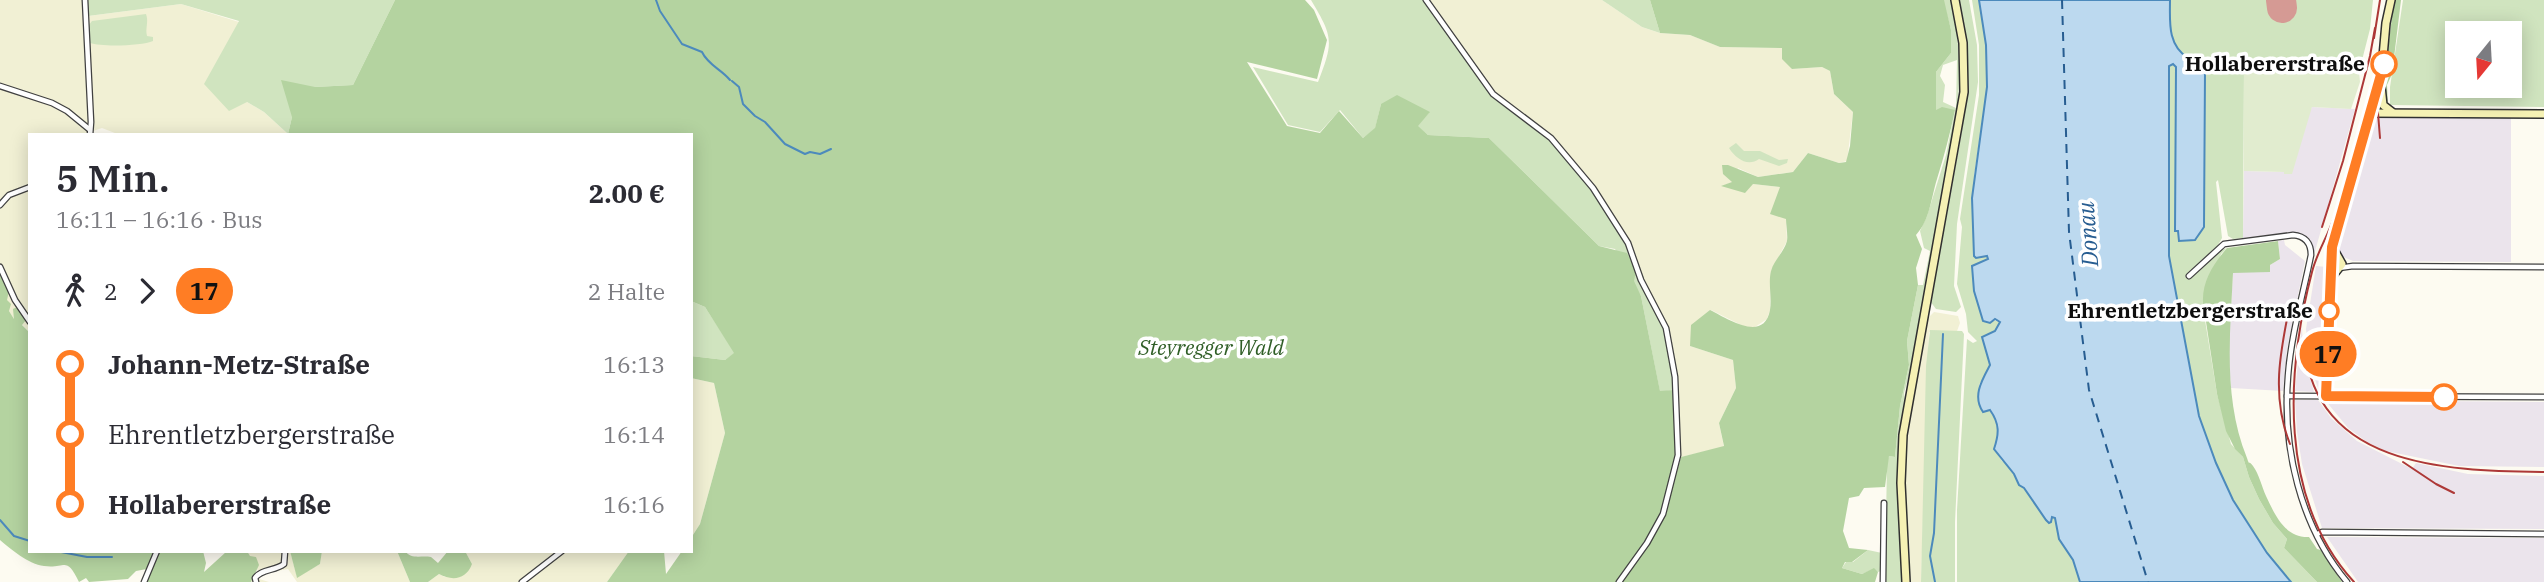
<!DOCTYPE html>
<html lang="de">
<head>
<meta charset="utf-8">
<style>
  :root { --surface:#fff; --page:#f2f2f3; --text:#2b2b33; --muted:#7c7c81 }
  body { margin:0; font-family:"IBM Plex Serif",serif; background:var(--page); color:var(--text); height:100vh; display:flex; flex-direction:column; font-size:26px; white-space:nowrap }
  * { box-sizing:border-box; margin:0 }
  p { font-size:23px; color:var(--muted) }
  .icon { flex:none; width:38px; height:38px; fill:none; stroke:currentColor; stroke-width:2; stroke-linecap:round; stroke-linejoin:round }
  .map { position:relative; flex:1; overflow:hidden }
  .drawer { position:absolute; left:28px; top:133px; width:665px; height:420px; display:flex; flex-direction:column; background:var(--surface); border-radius:0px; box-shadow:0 4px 18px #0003 }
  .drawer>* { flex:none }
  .badge { padding:0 14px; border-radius:23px; font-size:24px; line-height:46px }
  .needle { width:46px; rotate:198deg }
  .fabs { position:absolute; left:2445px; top:21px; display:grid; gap:14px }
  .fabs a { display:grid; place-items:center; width:77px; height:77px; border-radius:0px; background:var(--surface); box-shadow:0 4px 18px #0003; font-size:35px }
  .map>.badge { position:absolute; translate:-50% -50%; box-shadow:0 0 0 4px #fff }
  .legs { display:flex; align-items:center; gap:10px; height:77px; padding:0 28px; font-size:23px }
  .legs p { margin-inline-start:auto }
  .overview { display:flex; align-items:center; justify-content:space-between; height:119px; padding:0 28px }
  h1 { font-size:38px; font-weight:600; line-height:52px }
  ul { padding:0 28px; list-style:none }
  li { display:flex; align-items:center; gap:24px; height:70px; font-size:26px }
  li i { display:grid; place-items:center; width:10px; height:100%; margin:0 9px; background:currentColor }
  li i::after { content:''; width:18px; height:18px; margin:-9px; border:5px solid; border-radius:50%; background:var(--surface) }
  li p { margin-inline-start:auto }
  li:first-child i { background:linear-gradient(#0000 50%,currentColor 0) }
  li:last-child i { background:linear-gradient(currentColor 50%,#0000 0) }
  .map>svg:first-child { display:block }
</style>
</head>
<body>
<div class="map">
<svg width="2544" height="582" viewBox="0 0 2544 582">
  <rect width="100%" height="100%" fill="#fdfbf1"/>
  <g fill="#ebe4ec">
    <polygon points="2312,107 2355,109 2314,255 2311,241 2300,234 2291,232 2243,238 2244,171 2284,172"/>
    <polygon points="2380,117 2511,117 2511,262 2353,261 2341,256 2338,248 2369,135 2368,130 2371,121"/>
    <polygon points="2284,240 2285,245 2305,261 2287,349 2283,391 2231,388 2228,355 2233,273 2270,265 2280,259 2278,241"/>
    <polygon points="2316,266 2327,267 2322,388 2319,391 2310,365 2306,329"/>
    <polygon points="2302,325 2303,354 2314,392 2295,391"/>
    <polygon points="2295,400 2318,400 2331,418 2357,441 2412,469 2416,463 2468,474 2544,476 2544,529 2322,528 2302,464 2297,432"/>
    <polygon points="2325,400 2544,402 2544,467 2459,466 2386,451 2367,442 2348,428"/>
    <polygon points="2327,537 2544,538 2544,582 2358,582"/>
  </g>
  <g fill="#f1f0d4">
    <polygon points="0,0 87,0 88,16 181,4 239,22 247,102 264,112 288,134 295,135 120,135 102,128 93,131 93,135 30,135 30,333 15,317 14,319 9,311 0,270"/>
    <polygon points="1428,0 1602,0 1642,27 1660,33 1690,35 1720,47 1782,48 1792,69 1822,67 1830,71 1834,94 1853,112 1847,161 1839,163 1808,153 1793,172 1758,177 1738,168 1733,182 1722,186 1753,184 1780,187 1786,219 1787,241 1771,271 1770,310 1767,319 1755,327 1745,327 1711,310 1690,346 1733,360 1736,388 1719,423 1724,447 1681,457 1677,373 1667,325 1650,294 1622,229 1594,186 1557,143 1530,119 1495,94"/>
    <polygon points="1934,312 1958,316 1960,323 1957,331 1929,332 1921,582 1910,582 1910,551 1905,492 1905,445 1927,319"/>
    <polygon points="691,378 714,383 725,433 700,524 691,538"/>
    <polygon points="247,551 290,551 297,577 320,564 322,551 397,551 410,582 297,582 288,569 259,574 256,578 269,582 251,582 258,571"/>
    <polygon points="465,551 629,551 607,582 428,582 439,574 445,577 472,564"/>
  </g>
  <g fill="#d0e4bf" fill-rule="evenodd">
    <polygon points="87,0 395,0 353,85 315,87 292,117 288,134 264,112 247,102 229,111 204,84 239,21 181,4 88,16"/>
    <path d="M 1311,0 L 1424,0 L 1491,89 L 1557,143 L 1609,208 L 1631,245 L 1650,294 L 1667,325 L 1678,386 L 1673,390 L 1660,392 L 1641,296 L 1615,249 L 1599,246 L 1489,138 L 1428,135 L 1417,126 L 1429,113 L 1381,104 L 1375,129 L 1363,138 L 1340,110 L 1320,132 L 1288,125 L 1253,67 L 1318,82 C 1334,41 1333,37 1311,0 Z"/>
    <polygon points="1602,0 1650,0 1660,33 1642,27"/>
    <path d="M 1943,0 L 1951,0 C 1969,80 1954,134 1939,212 C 1930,261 1922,311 1913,360 L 1904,393 L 1905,401 L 1898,453 L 1903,582 L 1885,582 L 1887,461 L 1889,456 L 1895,457 L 1900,406 L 1909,365 L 1907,341 L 1918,285 L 1923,285 L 1930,251 L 1924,248 L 1920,231 L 1927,216 L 1946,155 L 1955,110 L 1936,110 L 1936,72 L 1951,53 L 1951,30 ZM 1957,60 L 1956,108 L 1943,102 L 1945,85 L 1940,76 L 1943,65 Z"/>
    <path d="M 1959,0 L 1969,0 L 1977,45 L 1978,82 L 1957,224 L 1954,286 L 1961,307 L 1956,312 L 1936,309 L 1930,301 C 1938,261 1946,221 1953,180 C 1965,119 1975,62 1959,0 Z"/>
    <path d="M 1972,0 L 1979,0 L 1986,45 L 1987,87 L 1974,176 L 1973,228 L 1988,259 L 1992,320 L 2000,322 L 1995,331 L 1982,337 L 1990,365 L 1979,385 C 1991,411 2003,420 1994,449 L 2002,461 L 2006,463 L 2046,520 L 2049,523 L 2051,517 L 2055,518 L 2059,539 L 2073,560 L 2080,582 L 1957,582 L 1957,510 L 1967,339 L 1973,343 L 1977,341 L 1968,332 L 1966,314 L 1957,284 L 1962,227 L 1960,219 L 1979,95 L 1979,45 Z"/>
    <path d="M 2170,0 L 2373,0 L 2370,29 L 2359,72 L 2244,67 L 2243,238 L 2233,239 L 2228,236 L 2218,180 L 2216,182 L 2222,238 L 2214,252 L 2185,277 L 2189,279 L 2219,251 L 2227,248 L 2221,254 L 2204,314 L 2217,394 L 2231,444 L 2243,457 L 2249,477 L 2259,499 L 2273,523 L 2287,539 L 2284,548 L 2317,582 L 2291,582 L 2267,553 L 2233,500 L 2216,463 L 2199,416 L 2169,256 L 2169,66 L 2173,64 L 2176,67 L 2175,230 L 2178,231 L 2179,241 L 2197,239 L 2204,223 L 2205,72 C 2201,65 2195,63 2188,58 C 2167,45 2170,22 2170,0 Z"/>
    <path d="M 2403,0 L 2544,0 L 2544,107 L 2390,105 L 2390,87 ZM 2457,33 L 2510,33 L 2510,86 L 2457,86 Z"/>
    <path d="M 146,14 C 149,22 145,28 147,36 L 153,37 L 153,41 C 142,46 101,47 90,43 L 89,25 L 92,21 Z"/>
    <path d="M 1736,143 L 1744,151 L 1760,151 L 1779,160 L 1788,159 L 1787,163 L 1779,166 L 1759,159 C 1748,167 1736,159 1729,148 Z"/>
    <polygon points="691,301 705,307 735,353 725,360 691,356"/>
    <polygon points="1930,330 1962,331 1964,334 1955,522 1955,582 1921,582 1926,366"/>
    <polygon points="1868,550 1882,553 1881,571 1878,572 1874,569 1862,574 1842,568 1846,562 1853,562"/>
  </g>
  <g fill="#b4d3a0">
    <polygon points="395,0 1305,0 1314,10 1327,40 1317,79 1247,62 1287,126 1320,133 1339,111 1363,138 1375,128 1381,104 1397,95 1430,112 1418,126 1428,135 1489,138 1599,246 1627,253 1636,271 1634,281 1641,296 1660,391 1673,390 1676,459 1662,514 1618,582 607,582 629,551 664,551 666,574 682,551 691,551 691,538 700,524 725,433 714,383 691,378 691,356 725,360 734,353 705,307 691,301 691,135 288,134 292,117 281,80 315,87 353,85"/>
    <path d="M 1650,0 L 1944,0 L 1951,30 L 1951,53 L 1936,72 L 1936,110 L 1942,107 L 1955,110 C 1950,134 1944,156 1937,179 C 1931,198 1930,220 1916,235 L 1922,249 L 1916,268 L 1918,285 L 1907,341 L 1909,365 L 1900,406 L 1895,457 L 1889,456 L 1885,487 L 1864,488 L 1859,496 L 1849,498 L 1843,531 L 1849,548 L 1868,550 L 1852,562 L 1845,562 L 1842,568 L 1862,574 L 1874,568 L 1878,572 L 1875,582 L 1621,582 L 1665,512 L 1681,457 L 1724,446 L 1719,423 L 1736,388 L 1733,360 L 1690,346 L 1691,325 L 1710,310 C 1728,319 1764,343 1770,310 C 1772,297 1768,283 1771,271 C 1774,260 1784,252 1787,241 C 1788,235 1786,225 1786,219 L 1770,214 L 1780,187 L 1753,184 L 1745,193 L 1721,186 L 1732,182 L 1723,174 L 1722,165 L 1728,165 L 1758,177 L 1793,172 L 1808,153 L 1839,163 L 1846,162 L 1850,146 L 1853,112 L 1834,94 L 1830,71 L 1822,67 L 1792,69 L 1782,59 L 1782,48 L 1720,47 L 1690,35 L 1660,33 Z"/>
    <polygon points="2394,0 2401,0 2392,74 2387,85 2388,106 2384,83"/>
    <path d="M 2278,241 L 2280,259 L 2270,265 L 2270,272 L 2233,273 C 2230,335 2223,399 2247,458 C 2250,467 2248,459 2253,466 C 2259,474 2262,487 2266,496 C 2275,515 2285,538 2309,537 L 2317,549 L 2321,550 L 2342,582 L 2317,582 L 2284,548 L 2287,539 L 2273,523 L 2259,499 L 2249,477 L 2243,457 L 2235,449 L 2226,431 L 2217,394 L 2203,302 C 2202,281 2214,263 2227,248 Z"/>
    <path d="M 0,270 L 9,291 L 7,300 L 11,304 L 9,311 L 14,319 L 13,309 L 17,307 L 26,320 L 22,325 L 30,333 L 30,551 L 203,551 L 206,563 L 204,572 L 226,552 L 247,551 L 250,556 L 256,557 L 259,565 L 251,582 L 145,582 L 152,568 L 136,571 L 128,579 L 89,582 L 86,578 L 79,582 C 66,555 66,569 44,566 C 28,564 12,550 0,540 Z"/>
    <polygon points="290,551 322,551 320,564 297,578"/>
    <path d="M 397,551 L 405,551 C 412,560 421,555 431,557 L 438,563 L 448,551 L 465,551 L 472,564 C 466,580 452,581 439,574 L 428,582 L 410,582 Z"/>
  </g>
  <polygon fill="#e1eccf" points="2244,67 2359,72 2360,82 2351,109 2312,107 2292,174 2284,174 2284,172 2244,171"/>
  <path fill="#bcd9ef" stroke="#4c8abc" stroke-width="2" d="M 1979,0 L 2170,0 C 2170,21 2167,45 2188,58 C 2195,63 2201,64 2205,72 L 2204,227 L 2195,240 L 2179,241 L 2178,231 L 2175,231 L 2176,67 L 2173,64 L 2169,66 L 2169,256 L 2199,416 L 2216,463 L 2233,500 L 2267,553 L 2291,582 L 2080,582 L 2073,560 L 2059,539 L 2055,518 L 2052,517 L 2051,522 L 2049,523 L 2046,520 L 2024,488 L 2019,485 L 2014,474 L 1994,449 C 1999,434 2000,424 1990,410 L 1983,412 C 1972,396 1982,380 1990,365 L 1982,337 L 1995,331 L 2000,322 L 1995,319 L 1990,323 L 1983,321 L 1974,291 L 1972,266 L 1988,259 L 1987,256 L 1976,258 L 1974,256 L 1972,198 L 1987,87 L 1986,45 Z"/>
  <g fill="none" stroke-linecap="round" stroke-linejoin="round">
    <g stroke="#4c8abc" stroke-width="2">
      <path d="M 656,0 L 660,11 L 682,44 L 702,52 C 708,65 721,69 730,80"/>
      <polyline points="732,81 739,87 743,104 755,116 765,122 785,144 805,154 810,152 820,154 831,149"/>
      <polyline points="0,520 14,536 30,541"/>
      <polyline points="56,551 87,557 112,557"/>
      <polyline points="1935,582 1930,556 1934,533 1943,334"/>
    </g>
    <polyline stroke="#275d91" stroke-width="2" stroke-dasharray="9 7" stroke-linecap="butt" points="2062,0 2069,232 2089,390 2148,582"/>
    <polyline stroke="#d59a94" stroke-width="30" points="2281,0 2282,8"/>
    <defs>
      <g id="street">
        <polyline points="85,0 91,122 90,135"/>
        <polyline points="1426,0 1493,94 1551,138 1593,188 1628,243 1641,280 1666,328 1675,377 1678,455 1663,514 1647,543 1619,582"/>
        <polyline points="0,86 52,103 67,111 89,129"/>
        <polyline points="0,205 9,195 30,187"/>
        <polyline points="0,267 15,300 30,322"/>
        <polyline points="2339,268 2353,266 2544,267"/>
        <path d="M 2189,276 L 2224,244 L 2293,235 C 2305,236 2311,243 2311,255 C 2303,295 2291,335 2288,376 C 2282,447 2300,526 2347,582"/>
        <polyline points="2287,396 2544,397"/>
        <polyline points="2317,534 2322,532 2544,534"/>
        <polyline points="144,582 157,551"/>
        <path d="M 256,582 L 255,578 C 261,569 275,571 284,564 L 285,551"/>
        <polyline points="522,582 562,551"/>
        <polyline points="1883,582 1884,503"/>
      </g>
      <g id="secondary">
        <polyline points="2381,86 2383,105 2392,112"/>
        <polyline points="2369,113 2544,114"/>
        <polyline points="2331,278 2342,264 2333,248"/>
        <polyline points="2326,396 2331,255 2363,132 2381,79 2386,23 2391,0"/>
        <polyline points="1906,582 1901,483 1903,435 1964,92 1963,43 1955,0"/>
      </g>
    </defs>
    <use href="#street" stroke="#414141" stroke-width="7"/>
    <use href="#secondary" stroke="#303030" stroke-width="10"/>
    <use href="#street" stroke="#fff" stroke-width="4.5"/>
    <use href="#secondary" stroke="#f5f1b4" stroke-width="7"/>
    <g stroke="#ad3837" stroke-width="2">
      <polyline points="2374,38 2380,0"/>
      <polyline points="2374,63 2380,138"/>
      <path d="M 2334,217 C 2328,236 2317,252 2312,272 C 2286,372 2278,499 2354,582"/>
      <polyline points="2322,227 2343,161 2370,56 2375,28"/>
      <path d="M 2304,337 C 2309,467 2445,471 2544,472"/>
      <path d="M 2290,444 C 2271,397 2280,352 2290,304"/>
      <polyline points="2403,462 2436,484 2454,493"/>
    </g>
  </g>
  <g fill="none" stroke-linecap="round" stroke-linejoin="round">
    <defs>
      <polyline id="line-1" points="2384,64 2332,247 2326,396 2444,397"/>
    </defs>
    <use href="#line-1" stroke="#fff" stroke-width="16"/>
    <use href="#line-1" stroke="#ff7d24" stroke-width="10"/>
  </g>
  <g fill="#fff" stroke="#ff7d24" stroke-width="3.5">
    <circle cx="2384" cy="64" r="12"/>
    <circle cx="2329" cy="311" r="9"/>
    <circle cx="2444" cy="397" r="12"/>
  </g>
  <g text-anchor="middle" stroke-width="7" stroke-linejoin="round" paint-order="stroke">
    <g font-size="21" font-weight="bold" fill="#0e0e0e" stroke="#fff" text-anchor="end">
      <text x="2365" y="71">Hollabererstraße</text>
      <text x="2313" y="318">Ehrentletzbergerstraße</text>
    </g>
    <g font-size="21" font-style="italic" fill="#2f5e26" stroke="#fff">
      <text x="1211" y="355">Steyregger Wald</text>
    </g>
    <g font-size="23" font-style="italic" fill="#275d91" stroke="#fff">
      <text transform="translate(2088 234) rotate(-94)" y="8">Donau</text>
    </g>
  </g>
</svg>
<div class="fabs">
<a><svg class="needle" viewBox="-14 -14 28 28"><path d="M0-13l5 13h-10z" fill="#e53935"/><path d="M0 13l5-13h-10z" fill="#7c7c81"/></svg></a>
</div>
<b class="badge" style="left:2328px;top:354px;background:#ff7d24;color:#111">17</b>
<section class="drawer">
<div class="overview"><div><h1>5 Min.</h1><p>16:11 – 16:16 · Bus</p></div><b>2.00 €</b></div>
<div class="legs"><svg class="icon" aria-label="walk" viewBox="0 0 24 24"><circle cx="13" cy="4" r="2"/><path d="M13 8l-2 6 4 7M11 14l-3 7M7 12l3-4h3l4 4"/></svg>2<svg class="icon" aria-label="forward" viewBox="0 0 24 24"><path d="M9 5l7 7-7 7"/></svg><b class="badge" style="background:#ff7d24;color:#111">17</b><p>2 Halte</p></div>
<ul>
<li><i style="color:#ff7d24"></i><b>Johann-Metz-Straße</b><p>16:13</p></li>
<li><i style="color:#ff7d24"></i><span>Ehrentletzbergerstraße</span><p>16:14</p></li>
<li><i style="color:#ff7d24"></i><b>Hollabererstraße</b><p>16:16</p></li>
</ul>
</section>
</div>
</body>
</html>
